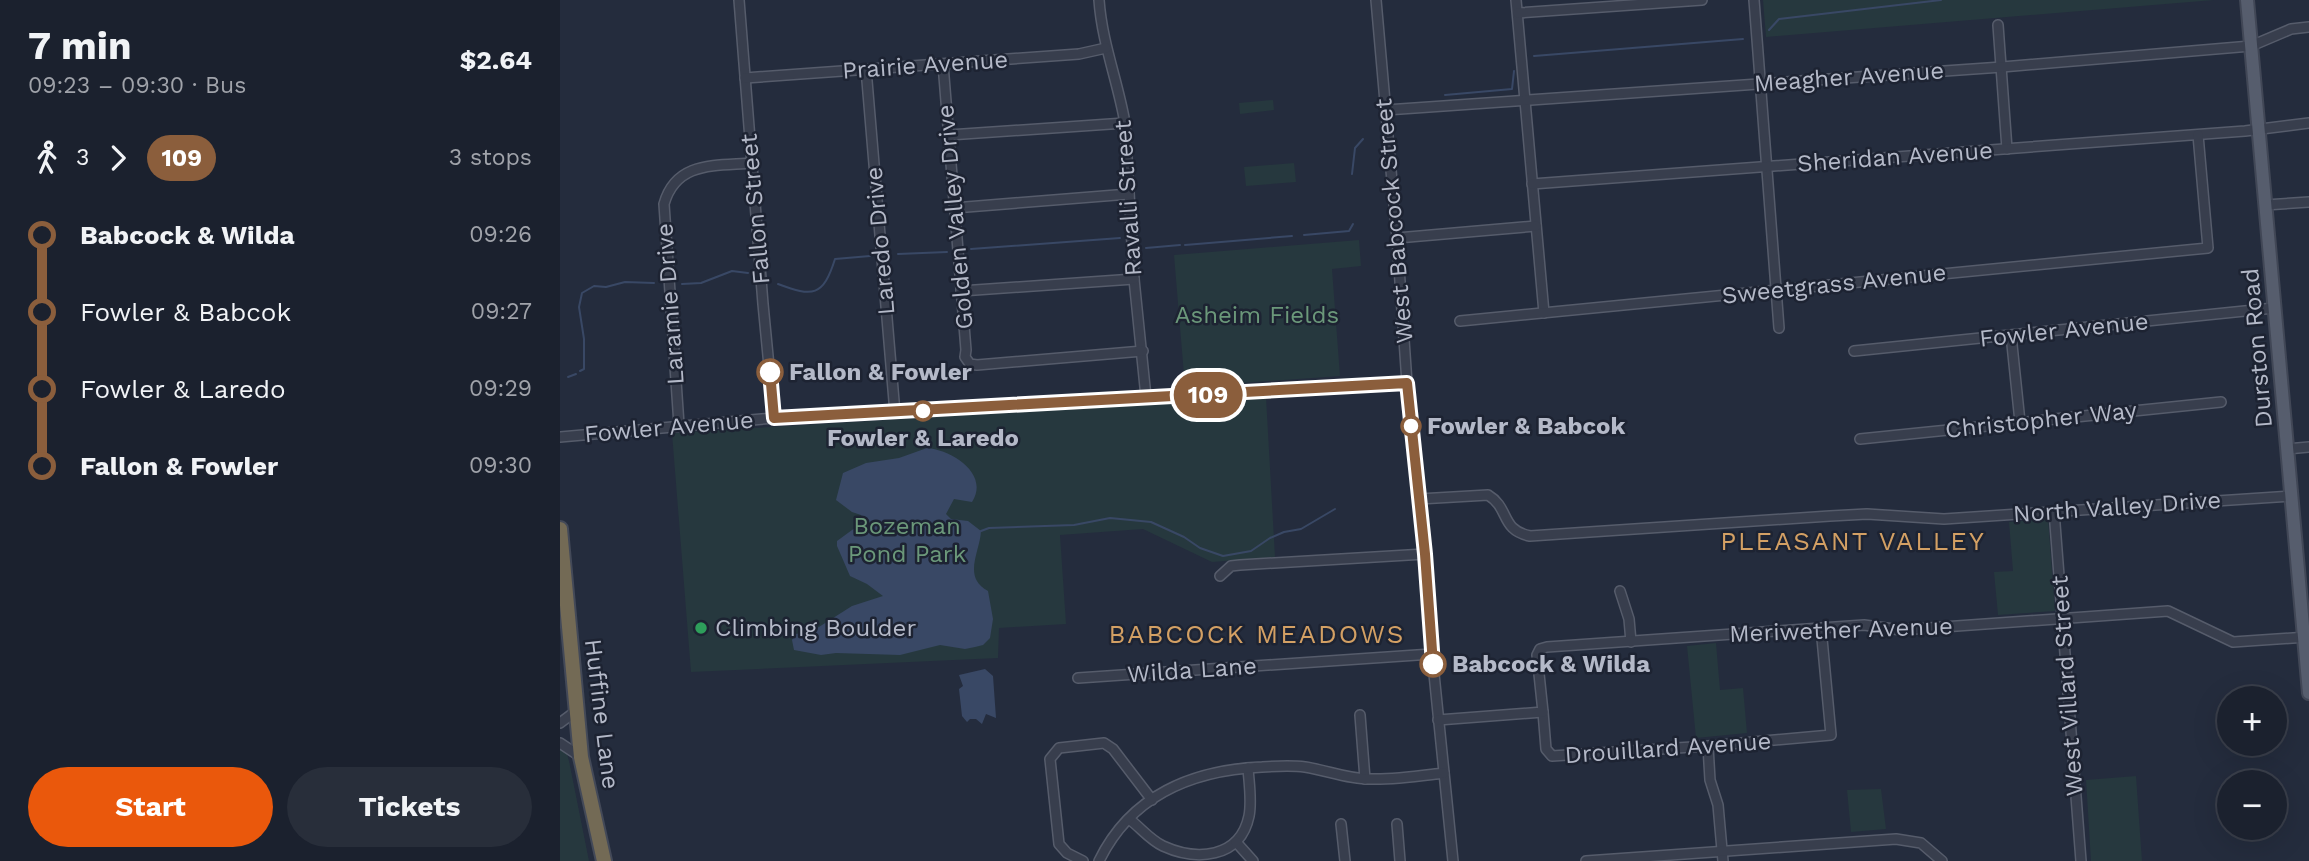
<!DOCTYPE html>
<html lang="en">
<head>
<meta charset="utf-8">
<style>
  :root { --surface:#1b212e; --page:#282e3a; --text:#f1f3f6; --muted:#a0a3aa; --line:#393e4a; --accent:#ea580c }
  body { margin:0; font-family:"Work Sans",sans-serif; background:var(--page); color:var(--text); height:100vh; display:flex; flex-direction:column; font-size:26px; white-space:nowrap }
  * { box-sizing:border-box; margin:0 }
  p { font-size:23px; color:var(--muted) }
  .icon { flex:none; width:38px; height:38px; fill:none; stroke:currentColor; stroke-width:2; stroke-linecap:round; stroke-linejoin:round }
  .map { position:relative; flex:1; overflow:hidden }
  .drawer { display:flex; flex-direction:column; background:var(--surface); width:560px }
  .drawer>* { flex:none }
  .badge { padding:0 14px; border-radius:23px; font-size:24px; line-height:46px }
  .fabs { position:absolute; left:1657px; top:686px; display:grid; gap:14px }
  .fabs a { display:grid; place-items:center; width:70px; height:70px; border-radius:50%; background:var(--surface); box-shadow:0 7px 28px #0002,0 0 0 2px var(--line); font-size:35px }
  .map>.badge { position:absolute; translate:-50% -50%; box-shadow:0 0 0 4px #fff }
  .legs { display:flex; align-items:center; gap:10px; height:77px; padding:0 28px; font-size:23px }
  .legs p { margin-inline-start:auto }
  .summary { display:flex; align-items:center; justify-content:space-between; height:119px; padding:0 28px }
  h1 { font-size:38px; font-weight:700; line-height:52px }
  .cta { display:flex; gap:14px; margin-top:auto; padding:14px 28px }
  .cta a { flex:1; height:80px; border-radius:42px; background:var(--accent); color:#fff; font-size:28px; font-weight:700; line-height:80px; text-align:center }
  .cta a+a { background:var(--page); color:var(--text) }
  ul { padding:0 28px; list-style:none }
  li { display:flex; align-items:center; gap:24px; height:77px; font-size:26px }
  li i { display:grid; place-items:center; width:10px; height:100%; margin:0 9px; background:currentColor }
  li i::after { content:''; width:18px; height:18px; margin:-9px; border:5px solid; border-radius:50%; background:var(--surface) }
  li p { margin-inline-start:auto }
  li:first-child i { background:linear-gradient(#0000 50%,currentColor 0) }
  li:last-child i { background:linear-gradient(currentColor 50%,#0000 0) }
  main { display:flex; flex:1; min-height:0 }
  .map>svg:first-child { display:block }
</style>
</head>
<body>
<main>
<section class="drawer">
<div class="summary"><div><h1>7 min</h1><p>09:23 – 09:30 · Bus</p></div><b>$2.64</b></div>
<div class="legs"><svg class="icon" aria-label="walk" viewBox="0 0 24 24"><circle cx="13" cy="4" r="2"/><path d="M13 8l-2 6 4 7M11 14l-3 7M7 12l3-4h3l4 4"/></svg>3<svg class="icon" aria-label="forward" viewBox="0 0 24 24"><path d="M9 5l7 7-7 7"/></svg><b class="badge" style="background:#8b5e3c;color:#fff">109</b><p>3 stops</p></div>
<ul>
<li><i style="color:#8b5e3c"></i><b>Babcock &amp; Wilda</b><p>09:26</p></li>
<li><i style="color:#8b5e3c"></i><span>Fowler &amp; Babcok</span><p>09:27</p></li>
<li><i style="color:#8b5e3c"></i><span>Fowler &amp; Laredo</span><p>09:29</p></li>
<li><i style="color:#8b5e3c"></i><b>Fallon &amp; Fowler</b><p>09:30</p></li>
</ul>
<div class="cta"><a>Start</a><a>Tickets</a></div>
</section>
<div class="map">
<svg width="1749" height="861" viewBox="0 0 1749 861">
  <rect width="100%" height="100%" fill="#242c3d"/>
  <g fill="#26383e">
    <polygon points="1203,0 1654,0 1206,37"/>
    <polygon points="713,100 714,110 680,114 679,103"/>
    <polygon points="734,163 736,182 686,186 684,167"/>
    <polygon points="799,240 801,266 772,269 780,376 625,387 614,255"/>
    <polygon points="706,397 715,557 652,562 583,529 500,535 506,624 439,628 438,658 131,672 112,433"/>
    <polygon points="1488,519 1495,611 1438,615 1434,572 1453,571 1449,522"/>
    <polygon points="1156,643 1160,690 1183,688 1187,733 1136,738 1127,646"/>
    <polygon points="0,749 7,754 9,761 29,861 0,861"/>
    <polygon points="1576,776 1582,861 1531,861 1526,780"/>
    <polygon points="1321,789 1326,829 1291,832 1287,790"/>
  </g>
  <g fill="#394865">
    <path d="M 367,448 C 392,450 430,474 412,502 L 394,499 L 386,514 L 391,519 L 408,521 L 421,531 C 420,552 402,577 428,591 L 433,619 L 430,638 L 423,645 L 415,647 L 405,649 L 380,645 L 340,655 L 276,653 L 261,655 L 234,650 L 232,640 L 235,634 L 251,632 L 292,606 L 323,596 L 307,584 L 290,576 L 277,546 L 277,541 L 303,522 L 301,515 L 292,512 L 276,500 L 283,473 L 306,463 L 339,458 Z"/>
    <polygon points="425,669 433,676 436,718 426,714 422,724 416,719 410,719 407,722 402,716 399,689 403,686 399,675"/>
  </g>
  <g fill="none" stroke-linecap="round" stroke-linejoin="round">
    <g stroke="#394865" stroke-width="2">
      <polyline points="1209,30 1219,19 1381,0"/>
      <polyline points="974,56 1183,39"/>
      <polyline points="885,95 952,89 954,71"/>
      <polyline points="792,174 795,148 803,139"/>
      <polyline points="744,235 789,231 793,224"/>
      <polyline points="625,245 732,236"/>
      <polyline points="586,248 620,245"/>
      <polyline points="411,249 560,238"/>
      <polyline points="338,254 387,252"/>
      <polyline points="122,284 141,283 172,271 188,273"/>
      <path d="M 218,284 C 253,297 263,297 275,259 L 310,256"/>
      <polyline points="20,371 24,369 24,339 19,307 22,293 34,286 46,287 65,282 94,283"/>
      <polyline points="8,377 16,374"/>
      <polyline points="421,531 429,528 514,525 550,518 591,522 624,537 640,548 663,556 691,551 710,538 724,532 741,529 775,509"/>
    </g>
    <defs>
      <g id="minor">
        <polyline points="179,0 203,304 214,418"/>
        <path d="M 539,0 C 542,43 558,82 565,123 L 574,279 L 586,397"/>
        <polyline points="816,0 837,238 847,383 865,554 873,664 893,861"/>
        <polyline points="956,0 984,313"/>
        <polyline points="1194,0 1219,328"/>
        <polyline points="958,13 1142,0"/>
        <polyline points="1438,25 1447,149"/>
        <polyline points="383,64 406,350 405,357 410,364 417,365 583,351"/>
        <polyline points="306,69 335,413"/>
        <polyline points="185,78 519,54 546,48"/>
        <polyline points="826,110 1442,67 1691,46 1731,29 1749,27"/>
        <polyline points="389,135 565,123"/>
        <polyline points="972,184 1685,131 1749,123"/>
        <polyline points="1705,205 1749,202"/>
        <polyline points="394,208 569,194"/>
        <polyline points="837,238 976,226"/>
        <polyline points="401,291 574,279"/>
        <polyline points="900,321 1648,248 1638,135"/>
        <polyline points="1451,335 1460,422"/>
        <polyline points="1294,351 1714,308"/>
        <path d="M 119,425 L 104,204 C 116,161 155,166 192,163"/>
        <polyline points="0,437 214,418 847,383"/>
        <polyline points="1300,439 1661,402"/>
        <polyline points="1727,449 1749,447"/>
        <path d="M 859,499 L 928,495 C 950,508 940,530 970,536 L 1270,516 L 1307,514 L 1384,519 L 1731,496"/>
        <polyline points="1494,511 1521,861"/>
        <polyline points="660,576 671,566 680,565 865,554"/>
        <polyline points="1060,591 1069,619 1071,642"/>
        <polyline points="518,678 872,654"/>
        <polyline points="983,712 986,749 992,756 1148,746 1271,735 1261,628"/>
        <polyline points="800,715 805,779"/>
        <polyline points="878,720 983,712 977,655 980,649 987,647 1304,625 1341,630 1608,611 1673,642 1747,637"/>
        <polyline points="0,723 16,711"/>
        <polyline points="0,743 21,757"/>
        <polyline points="1148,746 1150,780 1158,805 1163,861"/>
        <path d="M 569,819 C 580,827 590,840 603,846 C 636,861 680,859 689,816 C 692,801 689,783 688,768"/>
        <polyline points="781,824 785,861"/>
        <polyline points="837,824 840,861"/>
        <polyline points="676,842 693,861"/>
        <polyline points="523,861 507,853 499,844 490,759 499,748 544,743 553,749 592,800"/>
        <path d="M 539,861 C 571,795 633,770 702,767 C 716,766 731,765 745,767 C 766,770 787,779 809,779 C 834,780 859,776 884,773"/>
        <polyline points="1026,861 1336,839 1361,843 1382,861"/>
      </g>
      <polyline id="major" points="1687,0 1749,693"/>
      <polyline id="highway" points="0,529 21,757 44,861"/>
    </defs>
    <use href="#minor" stroke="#565c6b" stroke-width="12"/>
    <use href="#major" stroke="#414756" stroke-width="16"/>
    <use href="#highway" stroke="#434958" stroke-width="18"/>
    <use href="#minor" stroke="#383e4d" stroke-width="9"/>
    <use href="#major" stroke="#565d6d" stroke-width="12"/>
    <use href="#highway" stroke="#736a55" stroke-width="14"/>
  </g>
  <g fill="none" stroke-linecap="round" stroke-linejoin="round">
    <defs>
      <polyline id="line-1" points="210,372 214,418 847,383 865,554 873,664"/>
    </defs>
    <use href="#line-1" stroke="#fff" stroke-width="16"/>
    <use href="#line-1" stroke="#8b5e3c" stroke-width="10"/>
  </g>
  <g fill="#fff" stroke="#8b5e3c" stroke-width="3.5">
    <circle cx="210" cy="372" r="12"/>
    <circle cx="363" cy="411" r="9"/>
    <circle cx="851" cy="426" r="9"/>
    <circle cx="873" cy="664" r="12"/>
  </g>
  <circle fill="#2e9e5b" stroke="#1d2332" stroke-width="2.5" cx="141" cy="628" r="7"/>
  <g text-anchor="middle" stroke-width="5" stroke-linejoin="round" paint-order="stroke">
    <g font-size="24" fill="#b4b9c8" stroke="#1d2332">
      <text transform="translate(365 65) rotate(-4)" y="8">Prairie Avenue</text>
      <text transform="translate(1289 77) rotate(-4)" y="8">Meagher Avenue</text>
      <text transform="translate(1335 157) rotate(-4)" y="8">Sheridan Avenue</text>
      <text transform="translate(568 198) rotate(-94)" y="8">Ravalli Street</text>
      <text transform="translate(195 209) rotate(-95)" y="8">Fallon Street</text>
      <text transform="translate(395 217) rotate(-95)" y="8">Golden Valley Drive</text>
      <text transform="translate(834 221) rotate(-95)" y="8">West Babcock Street</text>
      <text transform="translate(320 241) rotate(-95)" y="8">Laredo Drive</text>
      <text transform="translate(1274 284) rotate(-6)" y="8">Sweetgrass Avenue</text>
      <text transform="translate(110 304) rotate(-94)" y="8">Laramie Drive</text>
      <text transform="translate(1504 330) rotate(-6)" y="8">Fowler Avenue</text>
      <text transform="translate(1697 348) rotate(-95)" y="8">Durston Road</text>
      <text transform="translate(1481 420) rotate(-6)" y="8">Christopher Way</text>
      <text transform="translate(109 427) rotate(-5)" y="8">Fowler Avenue</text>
      <text transform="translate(1557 507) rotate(-4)" y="8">North Valley Drive</text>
      <text transform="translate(1281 630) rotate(-2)" y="8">Meriwether Avenue</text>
      <text transform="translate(632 670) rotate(-4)" y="8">Wilda Lane</text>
      <text transform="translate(1507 686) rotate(-94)" y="8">West Villard Street</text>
      <text transform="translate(42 714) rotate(83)" y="8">Huffine Lane</text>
      <text transform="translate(1108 748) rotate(-4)" y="8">Drouillard Avenue</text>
    </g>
    <g font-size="24" fill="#6b987a" stroke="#1d2332">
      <text x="697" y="323">Asheim Fields</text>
      <text x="347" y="534">Bozeman<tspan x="347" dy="28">Pond Park</tspan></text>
    </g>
    <g font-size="24" font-weight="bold" fill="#b4b9c8" stroke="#1d2332" text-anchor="start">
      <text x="229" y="380">Fallon &amp; Fowler</text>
      <text x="867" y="434">Fowler &amp; Babcok</text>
      <text x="363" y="446" text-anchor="middle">Fowler &amp; Laredo</text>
      <text x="892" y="672">Babcock &amp; Wilda</text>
    </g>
    <g font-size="24" fill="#b4b9c8" stroke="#1d2332" text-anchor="start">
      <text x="155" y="636">Climbing Boulder</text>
    </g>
    <g font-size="26" letter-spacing="2" fill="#d3a064" stroke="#1d2332">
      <text x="1293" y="550">PLEASANT VALLEY</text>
      <text x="697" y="643">BABCOCK MEADOWS</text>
    </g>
  </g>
</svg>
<div class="fabs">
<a>+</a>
<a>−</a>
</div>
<b class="badge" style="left:648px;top:395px;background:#8b5e3c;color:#fff">109</b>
</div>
</main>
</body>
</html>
